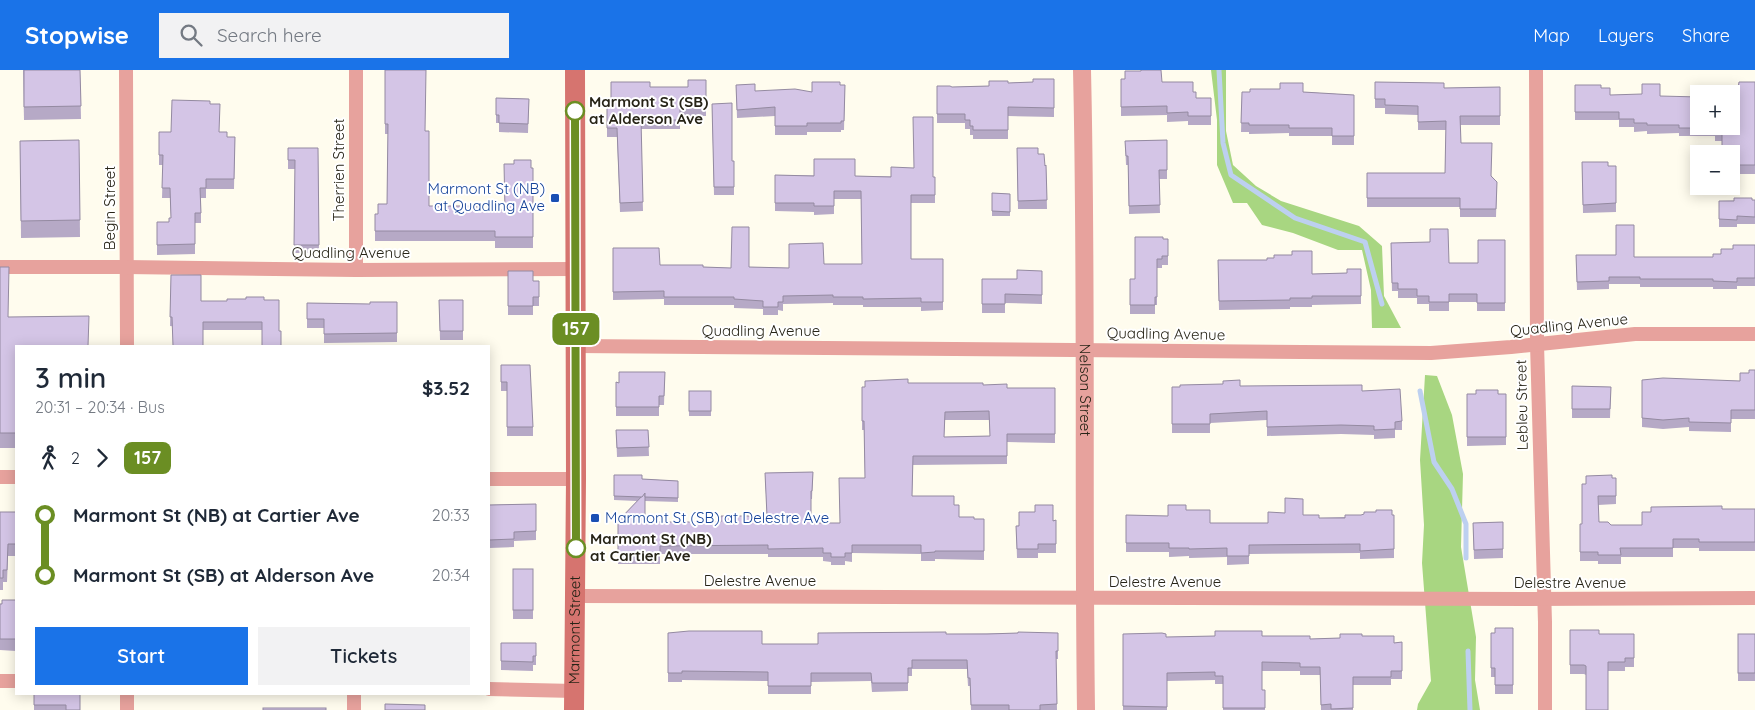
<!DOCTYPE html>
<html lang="en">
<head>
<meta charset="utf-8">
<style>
  :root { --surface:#fff; --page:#f2f2f3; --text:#1f2937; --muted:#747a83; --accent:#1a73e8 }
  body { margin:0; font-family:Quicksand,sans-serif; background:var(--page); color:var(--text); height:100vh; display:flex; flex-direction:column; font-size:19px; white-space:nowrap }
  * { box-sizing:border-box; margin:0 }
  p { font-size:16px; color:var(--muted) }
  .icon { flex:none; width:28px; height:28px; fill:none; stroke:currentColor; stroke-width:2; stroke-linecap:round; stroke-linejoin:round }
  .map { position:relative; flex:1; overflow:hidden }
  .drawer { position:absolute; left:15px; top:275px; width:475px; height:350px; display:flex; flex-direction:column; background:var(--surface); border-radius:0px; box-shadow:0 2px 12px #0003 }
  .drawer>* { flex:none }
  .badge { padding:0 10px; border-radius:8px; font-size:18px; line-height:32px }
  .tools { position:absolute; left:1690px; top:15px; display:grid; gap:10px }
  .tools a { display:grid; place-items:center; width:50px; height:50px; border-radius:0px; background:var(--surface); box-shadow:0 2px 12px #0003; font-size:25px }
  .map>.badge { position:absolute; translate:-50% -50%; box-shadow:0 0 0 2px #fff }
  .legs { display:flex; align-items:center; gap:8px; height:55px; padding:0 20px; font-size:16px }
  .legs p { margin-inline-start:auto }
  .overview { display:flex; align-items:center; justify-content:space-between; height:85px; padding:0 20px }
  h1 { font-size:28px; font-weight:600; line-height:38px }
  .action { display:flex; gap:10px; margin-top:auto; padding:10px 20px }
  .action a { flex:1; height:58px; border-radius:0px; background:var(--accent); color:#fff; font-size:20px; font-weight:600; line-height:58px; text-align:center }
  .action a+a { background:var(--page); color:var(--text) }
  ul { padding:0 20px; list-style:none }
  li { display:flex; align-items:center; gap:18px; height:60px; font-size:19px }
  li i { display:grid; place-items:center; width:8px; height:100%; margin:0 6px; background:currentColor }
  li i::after { content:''; width:12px; height:12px; margin:-6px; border:4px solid; border-radius:50%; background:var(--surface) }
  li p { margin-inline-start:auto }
  li:first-child i { background:linear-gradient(#0000 50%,currentColor 0) }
  li:last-child i { background:linear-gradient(currentColor 50%,#0000 0) }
  header { display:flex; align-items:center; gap:30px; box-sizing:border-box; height:70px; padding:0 25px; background:var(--accent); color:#fff }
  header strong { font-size:24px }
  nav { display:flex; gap:28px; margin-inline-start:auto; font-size:18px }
  .search { width:350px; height:45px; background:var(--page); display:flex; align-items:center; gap:12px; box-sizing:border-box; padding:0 18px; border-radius:0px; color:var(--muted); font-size:19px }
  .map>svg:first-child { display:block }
</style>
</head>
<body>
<header>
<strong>Stopwise</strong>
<div class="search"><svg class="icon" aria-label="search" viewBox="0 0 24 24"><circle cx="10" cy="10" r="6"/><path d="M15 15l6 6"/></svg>Search here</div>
<nav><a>Map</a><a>Layers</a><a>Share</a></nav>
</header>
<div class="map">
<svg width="1755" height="640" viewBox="0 0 1755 640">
  <rect width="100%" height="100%" fill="#fffcee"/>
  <g fill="#a8d681">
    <polygon points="1211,0 1226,0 1226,61 1233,95 1256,116 1281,131 1359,156 1382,176 1384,226 1401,258 1372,258 1371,220 1362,180 1338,180 1293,163 1262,155 1247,133 1233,133 1217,95 1217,50"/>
    <polygon points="1425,305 1437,306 1452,345 1463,404 1461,477 1476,567 1475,610 1480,640 1417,640 1418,634 1431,611 1422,493 1424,455 1420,390"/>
  </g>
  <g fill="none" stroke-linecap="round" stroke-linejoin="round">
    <g stroke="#bdd0f0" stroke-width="5">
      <polyline points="1219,0 1223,73 1231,105 1295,148 1365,172 1382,234"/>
      <polyline points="1420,321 1434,392 1452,419 1466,454 1466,488"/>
      <polyline points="1468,581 1470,640"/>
    </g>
    <g stroke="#e7a29d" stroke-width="14">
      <polyline points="126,0 127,276"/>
      <polyline points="356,0 356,200"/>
      <polyline points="1536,0 1537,274 1545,552 1545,640"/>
      <polyline points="0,197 126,197 356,200 575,199"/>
      <polyline points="576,276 1431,283 1511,277 1635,264 1755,264"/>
      <polyline points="0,407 16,407"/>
      <polyline points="489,409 576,409"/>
      <polyline points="576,526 1529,529 1755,528"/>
      <polyline points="0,611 16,611"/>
      <polyline points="489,619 575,621"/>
      <polyline points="127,624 127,640"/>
      <polyline points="354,640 354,624"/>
    </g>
    <path stroke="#e7a29d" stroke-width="18" id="s1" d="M 1082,0 C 1087,213 1083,427 1086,640"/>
    <path stroke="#d6746f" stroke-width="20" id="s2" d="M 574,640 L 576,409 L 575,0"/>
  </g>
  <g fill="#b6a9c6" fill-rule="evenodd">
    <polygon points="23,0 80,0 81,49 24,50"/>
    <polygon points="385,0 425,61 429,136 477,140 505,140 531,98 533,98 533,178 495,178 495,171 375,171 375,144 378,144 387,134 388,64 385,64"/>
    <polygon points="1054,9 1054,47 1008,46 1008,69 973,69 973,65 970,65 970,59 965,59 965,53 937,53 937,16 952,17 989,16 1008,13 1033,12"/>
    <polygon points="1121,9 1162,12 1193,22 1196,28 1211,28 1211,55 1188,55 1188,51 1167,52 1167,45 1121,46"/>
    <polygon points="706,10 706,46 680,46 680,59 641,59 643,141 620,142 617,67 607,67 607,33 611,33 650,17 688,17"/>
    <polygon points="1375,12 1444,18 1500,17 1500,55 1460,55 1461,73 1497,112 1496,147 1460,147 1460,137 1367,137 1367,103 1445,103 1446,60 1418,60 1418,45 1385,44 1385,38 1375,38"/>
    <polygon points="1755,12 1755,104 1731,104 1731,84 1722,71 1715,71 1715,66 1679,66 1679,63 1647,64 1647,61 1634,62 1634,57 1619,57 1619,50 1575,50 1575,15 1601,18 1610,25 1660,26 1699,56 1738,18"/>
    <polygon points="736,15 755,21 812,22 840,15 845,15 844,60 841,60 841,62 807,62 807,65 775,65 775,46 737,48"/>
    <polygon points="1242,22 1303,22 1354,25 1354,75 1332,75 1332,66 1289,66 1289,63 1249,64 1249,62 1241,62"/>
    <polygon points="496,28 529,29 528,63 499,62 499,53 496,53"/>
    <polygon points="210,34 219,62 227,67 235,67 234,119 206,119 206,128 201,128 201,153 195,153 195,184 157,185 157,152 169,152 171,148 170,128 162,128 163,95 159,95 159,62 171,62"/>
    <polygon points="712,34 732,91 734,91 734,125 714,125"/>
    <polygon points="79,70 80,167 21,168 20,71"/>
    <polygon points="1167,70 1167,109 1159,109 1160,143 1129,144 1128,95 1126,95 1125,71"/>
    <polygon points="288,78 318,78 319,183 294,183 295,99 288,99"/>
    <polygon points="1017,78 1038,84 1045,96 1046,95 1047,139 1018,139"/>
    <polygon points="1582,92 1608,96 1616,96 1616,142 1583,143"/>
    <polygon points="775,105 935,107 935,133 911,133 911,189 943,189 943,240 921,241 921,237 863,237 863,235 833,235 833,233 783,234 783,241 778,240 778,245 763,245 763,239 734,238 734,235 664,235 664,229 613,230 613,178 660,195 731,198 749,197 789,198 824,194 862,194 861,129 834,129 834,144 814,145 814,142 775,141"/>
    <polygon points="992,123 1010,124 1010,146 992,146"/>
    <polygon points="1752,130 1755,130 1755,154 1737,154 1737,157 1719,157 1719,131"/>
    <polygon points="1168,169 1168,195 1162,195 1162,198 1157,198 1157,235 1155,235 1155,244 1130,244 1130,209 1135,209"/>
    <polygon points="1505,170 1505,241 1477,241 1477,232 1449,232 1449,241 1429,241 1429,234 1417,234 1417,228 1398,228 1398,221 1392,221 1391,173 1449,193 1478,193"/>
    <polygon points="1755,175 1755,216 1737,216 1737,219 1713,219 1713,217 1640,217 1640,214 1609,214 1609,219 1577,220 1576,185 1634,187 1713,187 1733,179"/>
    <polygon points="1274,188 1312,204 1347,203 1361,199 1361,234 1312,235 1312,237 1290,237 1290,239 1219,240 1218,190 1267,190"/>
    <polygon points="0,197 8,247 16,276 16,378 0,378"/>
    <polygon points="508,201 533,211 539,211 539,236 533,236 533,245 508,245"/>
    <polygon points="1042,201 1042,234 1005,233 1005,243 982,243 982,209 1017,209"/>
    <polygon points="171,205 201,231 227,231 264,227 262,260 203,260 170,256"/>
    <polygon points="439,230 463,230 463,270 440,270"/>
    <polygon points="397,232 397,272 324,273 324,258 307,258 307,233 370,234"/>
    <polygon points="501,295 533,357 533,366 507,366 507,321 501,321"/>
    <polygon points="1755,300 1755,349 1731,349 1731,362 1689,361 1689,357 1663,359 1642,357 1642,310 1740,311 1749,303"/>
    <polygon points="665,302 664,335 659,335 659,346 616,346 616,312 619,313"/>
    <path d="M 908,313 L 983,315 L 1007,318 L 1055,318 L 1055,373 L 1007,372 L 1007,394 L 913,395 L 912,426 L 954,435 L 959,447 L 974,449 L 984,449 L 984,490 L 935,489 L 935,491 L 921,491 L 921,484 L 852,483 L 852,492 L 845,491 L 845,495 L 831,495 L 831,492 L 823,491 L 823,487 L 768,487 L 768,484 L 660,484 L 660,494 L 618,494 L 618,451 L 637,431 L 614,430 L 614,405 L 642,409 L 678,411 L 678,432 L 645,431 L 645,452 L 721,452 L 767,446 L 765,403 L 813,402 L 812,429 L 811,429 L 811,453 L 840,453 L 865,408 L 864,360 L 862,360 L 862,351 ZM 945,350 L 989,350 L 990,366 L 944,367 Z"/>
    <polygon points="1240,316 1362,321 1402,351 1402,360 1395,360 1395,368 1374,369 1374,365 1341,364 1267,366 1267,350 1210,353 1210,363 1172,363 1172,317"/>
    <polygon points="1572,316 1611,317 1610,348 1572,348"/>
    <rect x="689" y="321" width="22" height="25"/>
    <polygon points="1467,324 1506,324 1506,375 1467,376"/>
    <polygon points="616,360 648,360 649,386 617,387"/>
    <polygon points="1612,408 1616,408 1616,434 1598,435 1599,452 1611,455 1642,455 1722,439 1755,439 1755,481 1699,481 1699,478 1673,478 1673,487 1621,487 1621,494 1598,494 1598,491 1580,491 1580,454 1582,454 1586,414"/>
    <polygon points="536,434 536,470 514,471 514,477 489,478 489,435"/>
    <polygon points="1186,440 1210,453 1268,453 1303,445 1319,448 1394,445 1394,488 1360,489 1360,483 1249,484 1249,494 1227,495 1227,487 1189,488 1189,486 1169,487 1169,482 1126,482 1126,445 1168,446"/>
    <polygon points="0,442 16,442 16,486 8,486 7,512 3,512 3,520 0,520"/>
    <polygon points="1056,450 1056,483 1038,483 1038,488 1017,488 1016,456"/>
    <polygon points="1503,452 1503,488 1474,489 1473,453"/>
    <rect x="513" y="499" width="20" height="50"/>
    <polygon points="16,530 16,581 0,580 0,534"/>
    <polygon points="1513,558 1513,624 1495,624 1495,607 1491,607 1491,563 1495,563"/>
    <polygon points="1570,560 1599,564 1634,564 1634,597 1625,597 1625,601 1608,601 1586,605 1584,604 1570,604"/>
    <polygon points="668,563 762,574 818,574 946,564 1058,563 1058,589 1056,589 1057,640 971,640 970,616 968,616 967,599 912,599 912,606 908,606 908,621 872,622 871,611 811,612 811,624 768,624 768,611 682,610 682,612 668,612"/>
    <polygon points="1123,564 1166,567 1262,566 1310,569 1340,568 1362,566 1394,573 1402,572 1402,609 1391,609 1391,615 1353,615 1353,640 1321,640 1320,605 1300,605 1300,601 1262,601 1262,620 1265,620 1265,640 1223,640 1223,614 1215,614 1215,610 1167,611 1167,640 1123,640"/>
    <rect x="1738" y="564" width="17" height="47"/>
    <polygon points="501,573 536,573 536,595 533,595 533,601 501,600"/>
    <polygon points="34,624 80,640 34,640"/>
  </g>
  <g fill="#d4c5e6" stroke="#948aa1" fill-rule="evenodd">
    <polygon points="24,0 80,0 81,36 24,37"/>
    <polygon points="385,0 426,0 425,61 429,61 429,136 477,136 477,140 505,140 504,94 514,94 514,90 531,90 531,98 533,98 533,167 495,167 495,161 375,161 375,144 378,144 378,134 387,134 388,54 385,54"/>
    <polygon points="1141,0 1161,0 1162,12 1193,12 1193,22 1196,22 1196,28 1211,28 1211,46 1188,46 1188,42 1167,43 1167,36 1121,37 1121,9 1125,9 1125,1 1141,1"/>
    <polygon points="1033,9 1054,9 1054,38 1008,37 1008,60 973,60 973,56 970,56 970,50 965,50 965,44 937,44 937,16 950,16 952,17 989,16 989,11 1008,11 1008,13 1033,12"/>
    <polygon points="688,10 706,10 706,37 680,37 680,50 641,50 643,132 620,133 617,58 607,58 607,33 611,33 611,12 650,12 650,17 688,17"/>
    <polygon points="812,12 840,12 840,15 845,15 844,51 841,51 841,53 807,53 807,56 775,56 775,37 737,40 736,15 755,14 755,21 795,19 812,22"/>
    <polygon points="1375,12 1444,13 1444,18 1500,17 1500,46 1460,46 1461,73 1492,73 1491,106 1497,112 1496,139 1460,139 1460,128 1367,128 1367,103 1445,103 1446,51 1418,52 1418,36 1385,35 1385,29 1375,29"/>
    <polygon points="1739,12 1755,12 1755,95 1731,95 1731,84 1722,84 1722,63 1715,63 1715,58 1679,58 1679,55 1647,55 1647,53 1634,53 1634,49 1619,49 1619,42 1575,42 1575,15 1601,15 1601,18 1610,18 1610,25 1642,24 1642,14 1660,14 1660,26 1699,27 1699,56 1731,56 1731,24 1715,24 1715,18 1738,18"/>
    <polygon points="1280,13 1303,13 1303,22 1354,25 1354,66 1332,66 1332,58 1289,58 1289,55 1249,55 1249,53 1241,53 1242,22 1250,22 1250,19 1280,19"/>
    <polygon points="496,28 529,29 528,54 499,53 499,45 496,45"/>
    <polygon points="172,30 210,31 210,34 220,34 219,62 227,62 227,67 235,67 234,109 206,109 206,118 200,118 201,143 195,143 195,174 157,175 157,152 169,152 169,148 171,148 170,118 162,118 163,85 159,85 159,62 171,62"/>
    <polygon points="732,33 732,91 734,91 734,117 714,117 712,34"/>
    <polygon points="913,47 933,47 933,107 935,107 935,125 911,125 911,189 943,189 943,232 921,232 921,228 863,229 863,227 833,227 833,225 783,226 783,232 778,232 778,237 763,237 763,231 734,229 734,227 664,227 664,221 613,222 613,178 659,178 660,195 703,195 703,197 731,198 732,157 749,157 749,197 789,198 789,174 823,173 824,194 862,194 861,121 834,121 834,136 814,136 814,133 775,133 775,105 814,106 814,89 855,89 855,106 891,107 891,97 914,98"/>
    <polygon points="79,70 80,150 21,151 20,71"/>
    <polygon points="1167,70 1167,100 1159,100 1160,135 1129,136 1128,86 1126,86 1125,71"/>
    <polygon points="288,78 318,78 319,175 294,175 295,90 288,90"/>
    <polygon points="1017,78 1038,78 1038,84 1044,84 1045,96 1046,95 1047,130 1018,131"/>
    <polygon points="1582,92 1608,92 1608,96 1616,96 1616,133 1583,135"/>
    <polygon points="992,123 1010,124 1010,142 992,141"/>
    <polygon points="1734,128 1752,128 1752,130 1755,130 1755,147 1737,146 1737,150 1719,149 1719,131 1734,131"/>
    <polygon points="1616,155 1634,155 1634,187 1713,187 1713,184 1721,184 1721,179 1733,179 1733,175 1755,175 1755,208 1737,208 1737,212 1713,211 1713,209 1640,209 1640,207 1609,207 1609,211 1577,212 1576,185 1616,185"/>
    <polygon points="1430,159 1448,159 1449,193 1478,193 1478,170 1505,170 1505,233 1477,233 1477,224 1449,224 1449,232 1429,232 1429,226 1417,226 1417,219 1398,219 1398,213 1392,213 1391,173 1430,172"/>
    <polygon points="1135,167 1163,167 1163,169 1168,169 1168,186 1162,186 1162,189 1157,189 1157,227 1155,227 1155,235 1130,235 1130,209 1135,209"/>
    <polygon points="1292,181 1312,181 1312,204 1347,203 1347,199 1361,199 1361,226 1312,226 1312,228 1290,228 1290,230 1219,231 1218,190 1267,190 1267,188 1274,188 1274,185 1292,185"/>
    <polygon points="0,197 9,197 8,247 89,246 88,276 16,276 16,363 0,363"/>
    <polygon points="1017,200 1042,201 1042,225 1005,224 1005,234 982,234 982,209 1017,209"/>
    <polygon points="508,201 533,201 533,211 539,211 539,227 533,227 533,236 508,236"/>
    <polygon points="171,205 201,205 201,231 227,231 227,229 246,229 246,227 264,227 264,230 279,230 279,261 281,261 281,276 262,276 262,252 203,252 203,276 173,276 172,247 170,247"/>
    <polygon points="439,230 463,230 463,261 440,261"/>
    <polygon points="370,232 397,232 397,263 324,264 324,249 307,249 307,233 370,234"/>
    <polygon points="501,295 530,295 533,357 507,357 507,312 501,312"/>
    <polygon points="1749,300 1755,300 1755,340 1731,340 1731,353 1689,352 1689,348 1663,350 1642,348 1642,310 1663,308 1740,311 1740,303 1749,303"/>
    <polygon points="619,302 665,302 664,326 659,326 659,337 616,337 616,312 619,313"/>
    <path d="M 908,309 L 908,313 L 983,313 L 983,315 L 1007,314 L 1007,318 L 1055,318 L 1055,364 L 1007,364 L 1007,386 L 913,386 L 912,426 L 954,426 L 954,435 L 959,435 L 959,447 L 974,447 L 974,449 L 984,449 L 984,481 L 935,481 L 935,482 L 921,483 L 921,475 L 852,475 L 852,483 L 845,483 L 845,487 L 831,487 L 831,483 L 823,483 L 823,478 L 768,479 L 768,475 L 660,476 L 660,485 L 618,485 L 618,451 L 645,423 L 645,452 L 721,452 L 721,446 L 767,446 L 765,403 L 813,402 L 812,421 L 811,421 L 811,453 L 840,453 L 839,408 L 865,408 L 864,351 L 862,351 L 862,317 L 865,317 L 865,311 ZM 989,341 L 990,366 L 944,367 L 945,342 Z"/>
    <polygon points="1240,310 1240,316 1362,315 1362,321 1400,319 1402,351 1395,352 1395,359 1374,360 1374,356 1341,355 1267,357 1267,341 1210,344 1210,354 1172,354 1172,317 1180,317 1180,315 1223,314 1223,311"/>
    <polygon points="1572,316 1611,317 1610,339 1572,339"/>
    <polygon points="1476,320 1498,320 1498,324 1506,324 1506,367 1467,367 1467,324 1476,324"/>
    <rect x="689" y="321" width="22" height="20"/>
    <polygon points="616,360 648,360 649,377 617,378"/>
    <polygon points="614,405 642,405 642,409 678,411 678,428 645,427 645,423 642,427 614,426"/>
    <polygon points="1612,405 1612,408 1616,408 1616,426 1598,426 1599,452 1608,452 1611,455 1642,455 1642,442 1651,442 1651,437 1722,436 1722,439 1755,439 1755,472 1699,472 1699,469 1673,469 1673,478 1620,478 1621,485 1598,485 1598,482 1580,482 1580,454 1582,454 1582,414 1586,414 1586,406"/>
    <polygon points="1285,428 1303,429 1303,445 1319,445 1319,448 1345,448 1345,445 1361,445 1364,444 1364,442 1376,442 1376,440 1392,440 1392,445 1394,445 1394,479 1360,481 1360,474 1249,475 1249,486 1227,486 1227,478 1189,479 1189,478 1169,478 1169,473 1126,473 1126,445 1168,446 1168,435 1186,435 1186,440 1210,440 1210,453 1268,453 1268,442 1285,443"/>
    <polygon points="536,434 536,461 514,462 514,469 489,470 489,435"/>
    <polygon points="1035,435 1053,435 1053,451 1056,450 1056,474 1038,474 1038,479 1017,479 1016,456 1019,456 1019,442 1035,442"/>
    <polygon points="0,442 16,442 16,474 8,474 7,500 3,500 3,508 0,508"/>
    <polygon points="1503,452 1503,479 1474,480 1473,453"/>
    <rect x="513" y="499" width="20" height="41"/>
    <polygon points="2,530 16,530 16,569 0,569 0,534 2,534"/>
    <polygon points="1495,558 1513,558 1513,615 1495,615 1495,598 1491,598 1491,563 1495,563"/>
    <polygon points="1570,560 1599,560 1599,564 1634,564 1634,588 1625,588 1625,592 1608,592 1608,640 1586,640 1586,596 1584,595 1570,595"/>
    <polygon points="689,561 762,561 762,574 818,574 818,563 946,562 946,564 987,564 1018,563 1018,562 1058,563 1058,581 1056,581 1057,634 1040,635 1040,640 1009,640 1009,635 971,635 970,608 968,608 967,590 912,590 912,598 908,598 908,613 872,613 871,603 811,603 811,616 768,616 768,602 682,601 682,603 668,603 668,563"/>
    <polygon points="1215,561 1262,561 1262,566 1310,566 1310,569 1340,568 1340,564 1362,564 1362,566 1394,566 1394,573 1402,572 1402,601 1391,601 1391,607 1353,607 1353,638 1331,639 1331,634 1321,635 1320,597 1300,597 1300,593 1262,592 1262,620 1265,620 1265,638 1223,638 1223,606 1215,606 1215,602 1167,603 1167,637 1123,636 1123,564 1162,563 1166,564 1166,567 1215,566"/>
    <rect x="1738" y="564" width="17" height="39"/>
    <polygon points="501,573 536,573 536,586 533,586 533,592 501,591"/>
    <polygon points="34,624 80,624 80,640 66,640 66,635 34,635"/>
    <polygon points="385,634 425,635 425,640 385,640"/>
    <rect x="263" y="638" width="63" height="2"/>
  </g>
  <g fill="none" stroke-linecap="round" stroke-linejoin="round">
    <defs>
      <polyline id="line-1" points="575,41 576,478"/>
    </defs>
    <use href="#line-1" stroke="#fff" stroke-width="11"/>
    <use href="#line-1" stroke="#6b8e23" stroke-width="8"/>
  </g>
  <g fill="#fff" stroke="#6b8e23" stroke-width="2.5">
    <circle cx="575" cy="41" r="9"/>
    <circle cx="576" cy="478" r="9"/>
  </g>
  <g fill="#1a4fb4" stroke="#fff" stroke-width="2">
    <rect x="550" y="123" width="10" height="10" rx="2.5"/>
    <rect x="590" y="443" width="10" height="10" rx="2.5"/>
  </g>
  <g text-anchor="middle" stroke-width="4" stroke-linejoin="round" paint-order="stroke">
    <g font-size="15" font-weight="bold" fill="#272417" stroke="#fff" text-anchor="start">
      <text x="589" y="37">Marmont St (SB)<tspan x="589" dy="17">at Alderson Ave</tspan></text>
      <text x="590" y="474">Marmont St (NB)<tspan x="590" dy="17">at Cartier Ave</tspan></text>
    </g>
    <g font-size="15" fill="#272417" stroke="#fff">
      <text transform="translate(339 100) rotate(-90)" y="5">Therrien Street</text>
      <text transform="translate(110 138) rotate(-90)" y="5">Begin Street</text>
      <text x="351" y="188">Quadling Avenue</text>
      <text transform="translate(1569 255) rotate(-6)" y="5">Quadling Avenue</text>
      <text x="761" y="266">Quadling Avenue</text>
      <text transform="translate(1166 264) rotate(1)" y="5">Quadling Avenue</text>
      <text dy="5" stroke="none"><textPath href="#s1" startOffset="320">Nelson Street</textPath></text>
      <text transform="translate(1522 335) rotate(-91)" y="5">Lebleu Street</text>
      <text x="760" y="516">Delestre Avenue</text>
      <text x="1165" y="517">Delestre Avenue</text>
      <text x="1570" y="518">Delestre Avenue</text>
      <text dy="5" stroke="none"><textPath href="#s2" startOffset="80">Marmont Street</textPath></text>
    </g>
    <g font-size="15" fill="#164399" stroke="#fff" text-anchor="end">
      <text x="545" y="124">Marmont St (NB)<tspan x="545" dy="17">at Quadling Ave</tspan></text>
      <text x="605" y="453" text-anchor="start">Marmont St (SB) at Delestre Ave</text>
    </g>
  </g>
</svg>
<div class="tools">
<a>+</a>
<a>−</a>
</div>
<b class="badge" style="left:576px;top:259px;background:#6b8e23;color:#fff">157</b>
<section class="drawer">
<div class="overview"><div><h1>3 min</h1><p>20:31 – 20:34 · Bus</p></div><b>$3.52</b></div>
<div class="legs"><svg class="icon" aria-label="walk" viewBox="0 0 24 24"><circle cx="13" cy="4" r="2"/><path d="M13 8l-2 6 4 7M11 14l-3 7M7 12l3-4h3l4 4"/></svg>2<svg class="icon" aria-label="forward" viewBox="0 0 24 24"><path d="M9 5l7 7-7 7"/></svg><b class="badge" style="background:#6b8e23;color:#fff">157</b></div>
<ul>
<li><i style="color:#6b8e23"></i><b>Marmont St (NB) at Cartier Ave</b><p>20:33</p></li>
<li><i style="color:#6b8e23"></i><b>Marmont St (SB) at Alderson Ave</b><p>20:34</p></li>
</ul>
<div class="action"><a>Start</a><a>Tickets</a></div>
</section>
</div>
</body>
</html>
